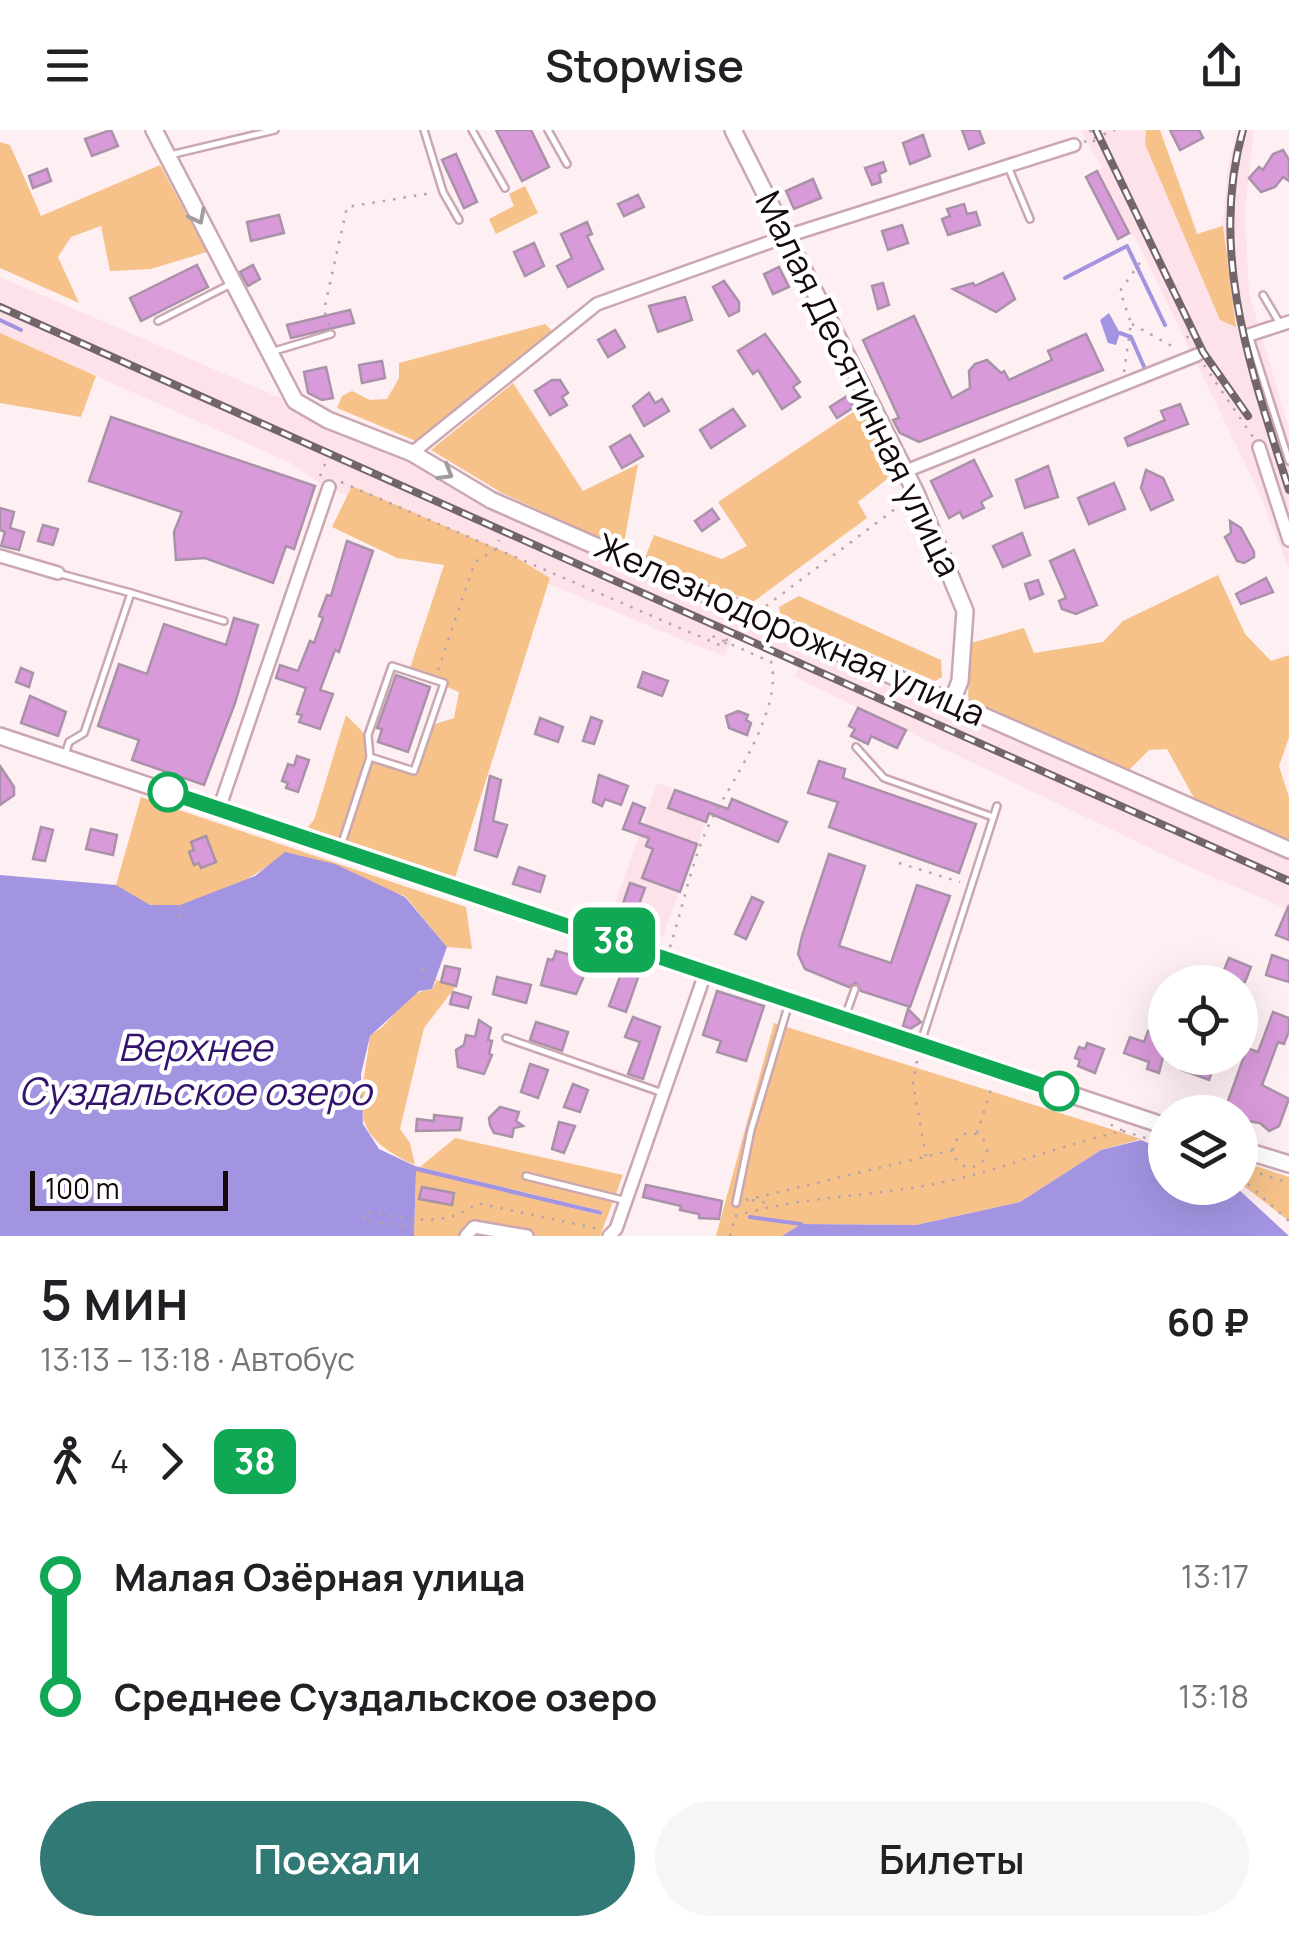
<!DOCTYPE html>
<html lang="ru">
<head>
<meta charset="utf-8">
<style>
  :root { --surface:#fff; --page:#f6f6f6; --text:#202124; --muted:#757577; --accent:#317975 }
  body { margin:0; font-family:Manrope,sans-serif; background:var(--page); color:var(--text); height:100vh; display:flex; flex-direction:column; font-size:38px; white-space:nowrap }
  * { box-sizing:border-box; margin:0 }
  p { font-size:32px; color:var(--muted) }
  .icon { flex:none; width:55px; height:55px; fill:none; stroke:currentColor; stroke-width:2; stroke-linecap:round; stroke-linejoin:round }
  .map { position:relative; height:1106px; overflow:hidden }
  .sheet { display:flex; flex-direction:column; background:var(--surface); flex:1 }
  .sheet>* { flex:none }
  .badge { padding:0 20px; border-radius:15px; font-size:35px; line-height:65px }
  .buttons { position:absolute; left:1148px; top:835px; display:grid; gap:20px }
  .buttons a { display:grid; place-items:center; width:110px; height:110px; border-radius:50%; background:var(--surface); box-shadow:0 10px 40px #0002; font-size:50px }
  .scale { position:absolute; left:30px; bottom:25px; width:198px; box-sizing:border-box; padding-left:10px; border:5px solid #14080c; border-top:0; font-size:28px; line-height:35px; white-space:nowrap; color:#14080c; -webkit-text-stroke:8px #fff; paint-order:stroke }
  .map>.badge { position:absolute; translate:-50% -50%; box-shadow:0 0 0 5px #fff }
  .legs { display:flex; align-items:center; gap:15px; height:110px; padding:0 40px; font-size:32px }
  .legs p { margin-inline-start:auto }
  .summary { display:flex; align-items:center; justify-content:space-between; height:170px; padding:0 40px }
  h1 { font-size:55px; font-weight:600; line-height:75px }
  .cta { display:flex; gap:20px; margin-top:auto; padding:20px 40px }
  .cta a { flex:1; height:115px; border-radius:60px; background:var(--accent); color:#fff; font-size:40px; font-weight:600; line-height:115px; text-align:center }
  .cta a+a { background:var(--page); color:var(--text) }
  ul { padding:0 40px; list-style:none }
  li { display:flex; align-items:center; gap:35px; height:120px; font-size:38px }
  li i { display:grid; place-items:center; width:15px; height:100%; margin:0 12px; background:currentColor }
  li i::after { content:''; width:25px; height:25px; margin:-12px; border:8px solid; border-radius:50%; background:var(--surface) }
  li p { margin-inline-start:auto }
  li:first-child i { background:linear-gradient(#0000 50%,currentColor 0) }
  li:last-child i { background:linear-gradient(currentColor 50%,#0000 0) }
  header { display:flex; justify-content:space-between; align-items:center; height:130px; padding:0 40px; background:var(--surface); font-size:45px; font-weight:600 }
  .map>svg:first-child { display:block }
</style>
</head>
<body>
<header><svg class="icon" aria-label="menu" viewBox="0 0 24 24"><path d="M4 6h16M4 12h16M4 18h16"/></svg>Stopwise<svg class="icon" aria-label="share" viewBox="0 0 24 24"><path d="M12 15V3M7 8l5-5 5 5M5 13v7h14v-7"/></svg></header>
<div class="map">
<svg width="1289" height="1106" viewBox="0 0 1289 1106">
  <rect width="100%" height="100%" fill="#feeff2"/>
  <g fill="#fde2e9">
    <polygon points="1081,0 1160,0 1198,104 1223,95 1227,42 1237,0 1254,0 1245,80 1249,162 1289,300 1289,440 1259,362 1134,105 1130,106 1097,41 1102,38"/>
    <polygon points="0,147 292,273 1289,729 1289,780 1183,734 795,547 799,536 733,508 725,526 695,515 408,395 318,352 291,333 0,203"/>
    <polygon points="657,653 713,673 662,808 609,792"/>
  </g>
  <g fill="#f7c28a">
    <polygon points="1146,0 1160,0 1197,104 1223,96 1236,197 1220,190 1145,14"/>
    <polygon points="0,12 10,15 41,86 160,35 207,122 151,139 110,141 101,96 71,107 58,127 79,173 0,138"/>
    <polygon points="525,56 538,83 496,104 489,89 514,76 509,64"/>
    <polygon points="545,194 553,202 416,311 337,278 342,266 352,261 370,270 387,269 399,248 399,233"/>
    <polygon points="0,203 96,246 81,287 0,273"/>
    <polygon points="513,253 583,361 638,334 623,419 502,363 431,320"/>
    <polygon points="862,276 896,342 858,372 867,388 753,472 645,428 654,405 722,429 747,416 718,372"/>
    <polygon points="352,356 512,425 550,448 455,748 307,698 314,690 346,585 362,601 371,627 413,641 429,596 454,588 459,562 409,541 444,435 397,428 332,397"/>
    <polygon points="1218,445 1245,504 1271,531 1289,525 1289,607 1279,636 1289,667 1289,711 1194,668 1167,619 1149,620 1125,644 976,577 968,567 971,513 1024,498 1034,523 1103,512 1123,491"/>
    <polygon points="799,466 941,530 942,547 935,551 780,484 779,477"/>
    <path d="M 141,667 L 466,777 L 472,819 L 447,817 L 405,766 L 284,724 C 252,749 194,784 151,775 C 138,773 126,763 116,755 Z"/>
    <path d="M 437,850 L 456,856 L 424,898 L 400,999 L 410,1013 L 415,1035 C 341,1002 363,971 370,905 C 394,894 401,862 432,859 Z"/>
    <polygon points="774,893 1114,1000 1141,1009 1101,1020 1020,1072 916,1095 801,1094 782,1106 716,1106"/>
    <polygon points="455,1008 623,1045 600,1106 414,1106 416,1040 600,1085 602,1081 420,1037"/>
    <polygon points="1250,1034 1289,1047 1289,1091 1240,1053 1240,1035"/>
  </g>
  <g fill="#a394e2">
    <polygon points="1109,183 1120,203 1116,215 1108,213 1100,190"/>
    <polygon points="285,722 335,734 405,767 447,817 432,859 419,861 370,906 361,944 363,994 379,1019 415,1036 602,1081 601,1085 416,1041 414,1106 0,1106 0,745 116,755 150,775 180,775 255,746"/>
    <polygon points="1141,1010 1165,1020 1165,1058 1237,1058 1289,1106 782,1106 801,1094 916,1095 1020,1072 1101,1020"/>
  </g>
  <g fill="none" stroke-linecap="round" stroke-linejoin="round">
    <g stroke="#a394e2" stroke-width="4">
      <polyline points="1065,148 1127,116 1165,195"/>
      <polyline points="0,190 21,200"/>
      <polyline points="1120,203 1131,207 1145,239"/>
      <polyline points="750,1087 801,1094"/>
    </g>
  </g>
  <g fill="#d99ada" stroke="#a992a9" stroke-width="2.5">
    <polygon points="111,0 118,16 92,26 85,9"/>
    <polygon points="496,0 531,0 549,37 522,51"/>
    <polygon points="962,0 979,0 984,13 969,19"/>
    <polygon points="1170,0 1199,0 1203,8 1180,20"/>
    <polygon points="923,5 930,26 910,34 903,13"/>
    <polygon points="1283,20 1289,30 1289,51 1283,47 1275,57 1261,62 1249,48 1259,37 1263,40 1273,24"/>
    <polygon points="456,24 477,72 464,78 442,30"/>
    <polygon points="883,32 886,41 879,44 881,52 872,55 865,38"/>
    <polygon points="47,39 51,51 33,58 29,46"/>
    <polygon points="1097,41 1129,103 1118,109 1086,47"/>
    <polygon points="813,49 821,68 794,79 786,61"/>
    <polygon points="638,65 644,77 624,86 618,74"/>
    <polygon points="964,74 967,84 976,82 980,95 948,105 942,89 950,86 947,79"/>
    <polygon points="279,85 284,103 251,111 247,92"/>
    <polygon points="587,92 592,104 587,106 603,139 568,157 557,136 572,128 561,104"/>
    <polygon points="902,95 908,113 888,120 882,101"/>
    <polygon points="534,113 544,136 525,146 514,122"/>
    <polygon points="197,135 208,157 141,191 130,168"/>
    <polygon points="253,135 260,149 248,156 240,142"/>
    <polygon points="779,137 789,157 773,164 764,144"/>
    <polygon points="1003,143 1015,169 996,182 953,159 973,153 975,156"/>
    <polygon points="724,151 739,172 739,181 729,186 713,157"/>
    <polygon points="883,153 889,175 878,179 872,156"/>
    <polygon points="685,167 692,190 658,202 649,176"/>
    <polygon points="350,180 354,193 291,208 287,195"/>
    <polygon points="914,186 952,268 970,258 969,241 975,234 987,230 1001,243 1004,241 1009,250 1052,230 1048,221 1086,204 1103,240 919,312 900,303 893,290 899,288 863,210"/>
    <polygon points="615,200 625,217 608,227 598,210"/>
    <polygon points="765,204 800,252 793,257 800,267 782,279 758,240 753,244 738,221"/>
    <polygon points="382,231 385,248 362,253 359,235"/>
    <polygon points="326,237 333,268 322,270 308,263 304,242"/>
    <polygon points="552,250 560,250 568,263 562,267 567,275 550,285 535,261"/>
    <polygon points="649,263 655,273 662,269 669,281 644,296 633,276"/>
    <polygon points="847,266 854,277 837,288 830,277"/>
    <polygon points="1180,274 1188,294 1128,316 1125,308 1165,290 1161,281"/>
    <polygon points="733,279 745,296 711,318 700,300"/>
    <polygon points="111,287 315,356 294,419 286,416 273,453 205,428 176,430 174,402 182,382 89,351"/>
    <polygon points="630,305 643,326 622,338 610,317"/>
    <polygon points="974,330 992,366 981,372 984,378 963,388 960,382 949,388 931,351"/>
    <polygon points="1048,336 1058,367 1025,378 1016,350"/>
    <polygon points="1146,340 1163,348 1173,370 1151,380 1141,358"/>
    <polygon points="1114,353 1125,379 1089,394 1078,368"/>
    <polygon points="0,378 14,382 10,398 24,402 19,420 1,416 5,402 0,400"/>
    <polygon points="712,379 719,389 702,401 695,391"/>
    <polygon points="1230,391 1241,398 1254,422 1254,427 1244,433 1237,431 1225,407 1231,403"/>
    <polygon points="43,395 58,399 53,415 38,411"/>
    <polygon points="1022,403 1030,425 1003,437 993,416"/>
    <polygon points="347,411 373,421 339,522 335,520 320,560 333,564 320,599 299,592 302,585 297,584 306,558 276,548 280,535 298,541 310,511 314,513 323,488 319,486 327,465 331,466"/>
    <polygon points="1074,420 1097,475 1076,484 1062,479 1059,471 1066,468 1050,431"/>
    <polygon points="1266,448 1273,462 1241,474 1236,464"/>
    <polygon points="1038,450 1043,464 1030,469 1025,454"/>
    <polygon points="234,488 258,495 235,573 204,655 132,630 139,610 98,596 119,534 147,544 164,494 226,515"/>
    <polygon points="21,538 33,543 29,557 16,552"/>
    <polygon points="643,542 668,551 662,566 638,557"/>
    <polygon points="396,545 430,557 408,622 378,612 382,599 377,598"/>
    <polygon points="30,566 66,582 58,606 21,593"/>
    <polygon points="858,578 906,600 897,618 871,606 868,614 851,606 855,599 849,596"/>
    <polygon points="738,581 748,585 746,590 751,593 747,605 729,598 726,586"/>
    <polygon points="591,587 602,591 594,614 583,611"/>
    <polygon points="540,588 563,597 558,612 535,604"/>
    <polygon points="297,626 309,630 298,662 286,658 288,653 282,651 288,634 294,636"/>
    <polygon points="819,631 845,639 843,648 976,694 959,743 829,697 838,672 808,663"/>
    <polygon points="0,636 14,657 14,665 0,675"/>
    <polygon points="599,645 628,656 621,675 605,669 602,676 593,672"/>
    <polygon points="490,646 501,650 493,691 507,695 497,727 475,720"/>
    <polygon points="675,660 728,679 732,669 787,692 778,712 709,683 706,692 668,678"/>
    <polygon points="633,673 645,678 639,693 697,714 680,762 642,748 653,719 646,716 649,708 623,699"/>
    <polygon points="41,697 53,700 45,731 33,729"/>
    <polygon points="91,699 117,705 113,725 86,719"/>
    <polygon points="206,706 216,732 201,738 199,733 194,735 189,722 194,720 191,712"/>
    <polygon points="829,724 865,736 839,816 891,833 917,755 950,766 910,877 861,861 856,853 849,857 805,839 798,824 802,806"/>
    <polygon points="519,737 545,746 540,762 513,754"/>
    <polygon points="630,753 645,758 631,796 617,791"/>
    <polygon points="752,767 763,772 746,809 735,804"/>
    <polygon points="1289,775 1289,810 1276,805"/>
    <polygon points="556,821 585,829 583,838 587,839 576,864 541,855 548,829 553,830"/>
    <polygon points="1272,825 1289,831 1289,852 1266,845"/>
    <polygon points="1229,828 1251,837 1245,852 1219,852"/>
    <polygon points="625,833 641,839 626,882 609,876"/>
    <polygon points="445,836 460,839 456,856 441,852"/>
    <polygon points="497,847 531,855 526,873 493,864"/>
    <polygon points="717,861 764,876 746,931 717,922 721,911 703,905"/>
    <polygon points="453,862 471,867 468,878 450,874"/>
    <polygon points="908,879 921,892 910,899 903,896"/>
    <polygon points="1273,882 1289,888 1289,901 1284,914 1278,912 1262,955 1289,969 1279,996 1269,1001 1260,993 1240,990 1240,982 1224,982 1247,918 1258,922"/>
    <polygon points="633,887 660,897 643,949 628,944 640,912 625,907"/>
    <polygon points="479,890 491,898 488,910 492,911 489,924 492,925 484,944 458,937 456,920 464,915 466,905 475,907"/>
    <polygon points="536,892 568,902 562,921 530,910"/>
    <polygon points="1148,901 1160,905 1156,916 1165,919 1159,943 1147,939 1149,932 1124,923 1130,907 1144,912"/>
    <polygon points="1087,913 1104,919 1095,943 1078,936 1080,930 1075,928 1079,917 1085,919"/>
    <polygon points="1187,928 1217,928 1209,950 1182,940"/>
    <polygon points="530,934 548,940 538,968 521,962"/>
    <polygon points="573,954 588,960 580,982 564,977"/>
    <polygon points="500,977 519,982 516,991 523,996 514,998 512,1007 494,1003 490,995 489,988"/>
    <polygon points="434,985 462,988 460,1000 416,1001 417,989 434,991"/>
    <polygon points="559,992 575,996 564,1023 552,1019"/>
    <polygon points="646,1055 722,1071 719,1089 699,1088 699,1084 680,1080 681,1076 643,1067"/>
    <polygon points="422,1057 454,1063 452,1075 419,1069"/>
  </g>
  <g fill="none" stroke-linecap="round" stroke-linejoin="round">
    <defs>
      <g id="lane">
        <polyline points="424,0 443,62 459,90"/>
        <polyline points="472,0 505,58"/>
        <polyline points="548,0 567,34"/>
        <polyline points="170,25 275,0"/>
        <polyline points="1009,39 1030,89"/>
        <polyline points="1263,165 1279,192"/>
        <polyline points="158,191 229,155"/>
        <polyline points="1250,208 1289,331"/>
        <polyline points="271,222 331,204"/>
        <polyline points="61,444 131,463"/>
        <polyline points="856,617 884,648 993,687"/>
        <polyline points="65,625 69,612 84,603 131,463 224,491"/>
        <polyline points="341,716 370,627 368,605 392,536 444,553 414,641 370,627"/>
        <polyline points="846,884 855,859"/>
        <polyline points="506,908 660,962"/>
        <polyline points="921,912 997,676"/>
        <polyline points="526,1046 623,1070"/>
        <polyline points="736,1073 751,1000 789,873"/>
      </g>
      <g id="street">
        <polyline points="1249,205 1289,192"/>
        <polyline points="1259,317 1289,410"/>
        <polyline points="412,323 597,174 787,106 1074,15"/>
        <polyline points="906,341 1197,225"/>
        <polyline points="0,426 58,443"/>
        <polyline points="219,679 329,357"/>
        <polyline points="466,1106 474,1097 527,1106"/>
        <polyline points="609,1106 616,1099 706,841"/>
      </g>
      <g id="secondary">
        <polyline points="154,0 295,271 328,290 412,323 491,370 1289,720"/>
        <polyline points="733,0 916,363 965,481 960,551 952,571"/>
        <polyline points="0,606 1165,996"/>
        <polyline points="1240,1019 1289,1034"/>
      </g>
    </defs>
    <use href="#lane" stroke="#caa7b1" stroke-width="10"/>
    <use href="#street" stroke="#caa7b1" stroke-width="16"/>
    <use href="#secondary" stroke="#caa7b1" stroke-width="20"/>
    <g stroke="#b3a5a8" stroke-width="2.5" stroke-dasharray="2.5 8" stroke-linecap="butt">
      <polyline points="1090,0 1096,16"/>
      <polyline points="1084,12 1115,0"/>
      <polyline points="1132,194 1177,219"/>
      <polyline points="329,195 324,180 347,77 432,63"/>
      <polyline points="1187,206 1192,215"/>
      <polyline points="1204,235 1253,307"/>
      <polyline points="1124,242 1131,193 1120,161 1144,127"/>
      <polyline points="320,346 326,332"/>
      <polyline points="341,352 724,517 726,512"/>
      <polyline points="766,476 903,373"/>
      <polyline points="726,511 736,491"/>
      <polyline points="438,540 475,432 495,420 499,410"/>
      <polyline points="899,733 960,752"/>
      <polyline points="179,788 180,775"/>
      <path d="M 670,817 C 683,777 694,720 714,685 C 736,646 783,576 771,532 L 708,504"/>
      <polyline points="423,838 421,846 437,850"/>
      <polyline points="917,931 913,954 926,1026"/>
      <polyline points="1123,1001 1165,1014"/>
      <polyline points="977,1003 993,953"/>
      <circle cx="970" cy="1020" r="17"/>
      <polyline points="1240,1037 1289,1053"/>
      <polyline points="1240,1047 1289,1091"/>
      <polyline points="746,1070 953,1020"/>
      <polyline points="752,1070 773,1074"/>
      <path d="M 735,1086 C 798,1067 860,1067 924,1056 C 992,1044 1056,1016 1123,1001 L 1106,992"/>
      <path d="M 414,1096 L 364,1091 L 365,1082 C 405,1086 442,1101 477,1073 L 599,1099"/>
      <polyline points="730,1106 735,1086"/>
    </g>
    <use href="#lane" stroke="#fff" stroke-width="5"/>
    <use href="#street" stroke="#fff" stroke-width="11"/>
    <use href="#secondary" stroke="#fff" stroke-width="15"/>
    <defs>
      <g id="rail">
        <polyline points="1096,0 1203,222 1248,286"/>
        <path d="M 1243,0 C 1208,123 1252,243 1289,360"/>
        <polyline points="0,177 1289,751"/>
      </g>
    </defs>
    <use href="#rail" stroke="#736669" stroke-width="8"/>
    <use href="#rail" stroke="#fff" stroke-width="4" stroke-dasharray="11" stroke-linecap="butt"/>
  </g>
  <defs><path id="oneway-chevron" d="M-2-3.5L2.5 0L-2 3.5" fill="none" stroke-width="1.6" stroke-linecap="round" stroke-linejoin="round" transform="scale(2.5)"/></defs>
  <g stroke="#a19c9e">
    <use href="#oneway-chevron" transform="translate(198 87) rotate(63)"/>
    <use href="#oneway-chevron" transform="translate(446 343) rotate(31)"/>
  </g>
  <g fill="none" stroke-linecap="round" stroke-linejoin="round">
    <defs>
      <polyline id="line-1" points="168,662 1059,961"/>
    </defs>
    <use href="#line-1" stroke="#fff" stroke-width="22"/>
    <use href="#line-1" stroke="#10a855" stroke-width="15"/>
  </g>
  <g fill="#fff" stroke="#10a855" stroke-width="5">
    <circle cx="168" cy="662" r="18"/>
    <circle cx="1059" cy="961" r="18"/>
  </g>
  <g text-anchor="middle" stroke-width="9" stroke-linejoin="round" paint-order="stroke">
    <g font-size="35" fill="#14080c" stroke="#fff">
      <text transform="translate(858 254) rotate(64)" y="12">Малая Десятинная улица</text>
      <text transform="translate(790 500) rotate(24)" y="12">Железнодорожная улица</text>
    </g>
    <g font-size="38" font-style="italic" fill="#33126d" stroke="#fff">
      <text x="195" y="931">Верхнее<tspan x="195" dy="44">Суздальское озеро</tspan></text>
    </g>
  </g>
</svg>
<div class="buttons">
<a><svg class="icon" aria-label="locate" viewBox="0 0 24 24"><circle cx="12" cy="12" r="6"/><path d="M12 2v4M12 18v4M2 12h4M18 12h4"/></svg></a>
<a><svg class="icon" aria-label="layers" viewBox="0 0 24 24"><path d="M12 4l9 5-9 5-9-5zM3 14l9 5 9-5"/></svg></a>
</div>
<div class="scale">100 m</div>
<b class="badge" style="left:614px;top:810px;background:#10a855;color:#fff">38</b>
</div>
<section class="sheet">
<div class="summary"><div><h1>5 мин</h1><p>13:13 – 13:18 · Автобус</p></div><b>60 ₽</b></div>
<div class="legs"><svg class="icon" aria-label="walk" viewBox="0 0 24 24"><circle cx="13" cy="4" r="2"/><path d="M13 8l-2 6 4 7M11 14l-3 7M7 12l3-4h3l4 4"/></svg>4<svg class="icon" aria-label="forward" viewBox="0 0 24 24"><path d="M9 5l7 7-7 7"/></svg><b class="badge" style="background:#10a855;color:#fff">38</b></div>
<ul>
<li><i style="color:#10a855"></i><b>Малая Озёрная улица</b><p>13:17</p></li>
<li><i style="color:#10a855"></i><b>Среднее Суздальское озеро</b><p>13:18</p></li>
</ul>
<div class="cta"><a>Поехали</a><a>Билеты</a></div>
</section>
</body>
</html>
